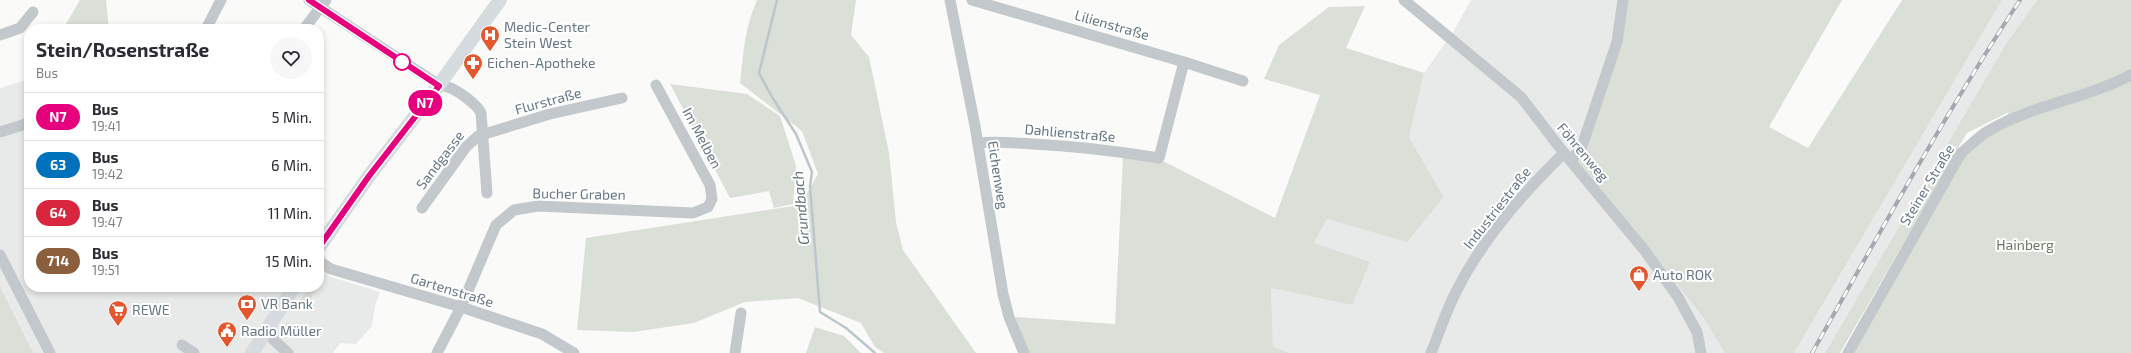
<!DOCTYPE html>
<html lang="de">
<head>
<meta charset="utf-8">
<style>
  :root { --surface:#fff; --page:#f7f7f7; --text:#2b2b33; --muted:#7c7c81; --line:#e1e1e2 }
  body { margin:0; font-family:"Exo 2",sans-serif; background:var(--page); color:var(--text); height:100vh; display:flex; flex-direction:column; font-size:15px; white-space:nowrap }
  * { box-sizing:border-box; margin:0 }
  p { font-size:13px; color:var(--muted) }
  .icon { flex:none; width:22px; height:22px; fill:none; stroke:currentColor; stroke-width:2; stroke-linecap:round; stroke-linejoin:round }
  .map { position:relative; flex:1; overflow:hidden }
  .sheet { position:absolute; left:24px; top:24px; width:300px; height:268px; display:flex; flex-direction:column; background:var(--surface); border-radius:16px; box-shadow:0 2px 6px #0003 }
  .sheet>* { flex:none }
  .badge { padding:0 8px; border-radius:13px; font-size:14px; line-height:26px }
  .map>.badge { position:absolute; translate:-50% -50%; box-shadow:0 0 0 2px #fff }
  .round { display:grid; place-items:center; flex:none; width:42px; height:42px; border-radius:21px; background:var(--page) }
  .overview { display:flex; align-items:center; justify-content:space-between; height:68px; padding:0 12px }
  h1 { font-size:19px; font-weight:700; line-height:30px }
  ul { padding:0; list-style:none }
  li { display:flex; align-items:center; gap:12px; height:48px; padding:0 12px; border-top:1px solid var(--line) }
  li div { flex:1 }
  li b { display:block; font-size:15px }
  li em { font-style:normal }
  li .badge { min-width:44px; font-weight:700; text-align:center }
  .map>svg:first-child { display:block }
</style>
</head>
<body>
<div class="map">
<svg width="2131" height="353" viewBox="0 0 2131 353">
  <rect width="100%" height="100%" fill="#fafaf8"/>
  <g fill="#e8e9e9">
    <polygon points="1471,0 1627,0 1703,317 1725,353 1289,353 1273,346 1271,288 1352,305 1314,243 1327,219 1407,241 1444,197 1409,137 1424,73 1453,32"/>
    <polygon points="2002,0 2037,0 2007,42 1825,353 1794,353"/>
    <polygon points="29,79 29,287 319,287 319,242 323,245 328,276 380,292 375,306 372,326 356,344 340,343 333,353 0,353 0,88"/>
  </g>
  <g fill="#dadfd7" fill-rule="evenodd">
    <polygon points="80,0 106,0 109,29 63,29"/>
    <path d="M 757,0 L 856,0 L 851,35 L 869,57 L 889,153 L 896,222 L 903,250 L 976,353 L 884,353 L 875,347 L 861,323 L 798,298 L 745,302 L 694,323 L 633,332 L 577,330 L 586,238 L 800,205 L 818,174 L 802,131 L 740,83 C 743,55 745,26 757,0 Z"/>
    <polygon points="1627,0 1842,0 1769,127 1808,148 1902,0 2002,0 1794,353 1725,353 1703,317 1579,161 1613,68"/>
    <path d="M 2037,0 L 2131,0 L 2131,353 L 1845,353 L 1932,194 L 1840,353 L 1825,353 L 2007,42 ZM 2009,112 L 1997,130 L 1979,134 L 1956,151 L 1967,133 Z"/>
    <polygon points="1365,6 1346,48 1424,73 1409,137 1444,197 1407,242 1327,219 1314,243 1370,262 1352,305 1271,288 1273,346 1289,353 1029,353 1015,317 1115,324 1123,157 1165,162 1275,218 1320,95 1264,79 1279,45 1329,7"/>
    <polygon points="670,84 747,94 780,116 796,166 793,204 774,208 769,191 730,198"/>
    <polygon points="0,287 33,353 0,353"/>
    <polygon points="309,287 318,287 304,308 298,305"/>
    <polygon points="287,322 293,326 285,338 281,332"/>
    <polygon points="815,327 844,336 861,353 806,353"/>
  </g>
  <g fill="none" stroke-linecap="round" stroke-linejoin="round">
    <polyline stroke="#bbc7cb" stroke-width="2.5" points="777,0 759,73 772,97 796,134 812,172 810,186 820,312 846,328 875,353"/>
    <g stroke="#c3c8cc" stroke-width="11">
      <path d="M 309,0 L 433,81 C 438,85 442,85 448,87 C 457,90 477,104 481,113 L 487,193"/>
      <polyline points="950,0 975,126 1003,294 1009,317 1024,353"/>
      <polyline points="972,0 1184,62 1243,81"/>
      <polyline points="1404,0 1521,97 1564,153 1645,251 1678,297 1697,332 1701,353"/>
      <polyline points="206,29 221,0"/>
      <polyline points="304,29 326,0"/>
      <polyline points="0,35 20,28 33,12"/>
      <polyline points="0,132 29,123"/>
      <path d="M 978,143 C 996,141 1015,143 1033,144 C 1076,146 1117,151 1159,158 L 1184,62"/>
      <polyline points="1571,161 1582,146 1617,42 1623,0"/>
      <polyline points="422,208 466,147 478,136 550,114 622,98"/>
      <polyline points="0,255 50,353"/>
      <polyline points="319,261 331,269 461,307 542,334 574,353"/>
      <polyline points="265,332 288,353"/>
      <polyline points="182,345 194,353"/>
      <polyline points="437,353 461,307 496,225 514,210 538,206 693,213 708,207 712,199 710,185 656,85"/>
      <polyline points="735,353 741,313"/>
      <path d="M 1431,353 C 1440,331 1447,308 1458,288 C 1484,237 1523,193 1564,153"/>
      <path d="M 1848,353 L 1961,153 C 1970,146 1978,137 1988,131 C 2032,105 2085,99 2131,75"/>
    </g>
    <g stroke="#d6dbdf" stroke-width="14">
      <polyline points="319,247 369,176 439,85 500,0"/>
      <polyline points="252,353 294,287"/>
    </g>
    <defs>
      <path id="rail" d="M 1812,353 C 1879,234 1945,114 2020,0"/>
    </defs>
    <use href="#rail" stroke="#a2aab0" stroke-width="4"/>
    <use href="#rail" stroke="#fff" stroke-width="2.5" stroke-dasharray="8" stroke-linecap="butt"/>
  </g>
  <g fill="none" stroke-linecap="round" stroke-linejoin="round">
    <defs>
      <polyline id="line" points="309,0 439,86 369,176 319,247"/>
    </defs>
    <use href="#line" stroke="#fff" stroke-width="9"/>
    <use href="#line" stroke="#e6007e" stroke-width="6"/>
  </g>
  <defs>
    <symbol id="hospital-pin" viewBox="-11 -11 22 30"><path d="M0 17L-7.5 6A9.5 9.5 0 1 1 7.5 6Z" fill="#e4572e" stroke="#fff"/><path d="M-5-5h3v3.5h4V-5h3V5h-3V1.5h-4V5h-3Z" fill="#fff"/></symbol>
    <symbol id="pharmacy-pin" viewBox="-11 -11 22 30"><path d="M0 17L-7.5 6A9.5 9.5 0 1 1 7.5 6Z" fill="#e4572e" stroke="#fff"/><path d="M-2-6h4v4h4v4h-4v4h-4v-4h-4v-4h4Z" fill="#fff"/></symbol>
    <symbol id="shop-pin" viewBox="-11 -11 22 30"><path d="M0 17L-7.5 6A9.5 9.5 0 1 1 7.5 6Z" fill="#e4572e" stroke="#fff"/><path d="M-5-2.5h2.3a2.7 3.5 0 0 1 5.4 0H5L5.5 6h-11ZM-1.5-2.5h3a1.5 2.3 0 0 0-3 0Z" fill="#fff"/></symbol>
    <symbol id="bank-pin" viewBox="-11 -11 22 30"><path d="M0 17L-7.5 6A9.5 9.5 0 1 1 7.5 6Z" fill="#e4572e" stroke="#fff"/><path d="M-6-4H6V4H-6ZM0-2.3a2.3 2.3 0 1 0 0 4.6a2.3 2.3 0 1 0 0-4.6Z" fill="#fff"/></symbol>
    <symbol id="supermarket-pin" viewBox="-11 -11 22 30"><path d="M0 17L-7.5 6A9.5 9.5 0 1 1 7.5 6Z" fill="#e4572e" stroke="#fff"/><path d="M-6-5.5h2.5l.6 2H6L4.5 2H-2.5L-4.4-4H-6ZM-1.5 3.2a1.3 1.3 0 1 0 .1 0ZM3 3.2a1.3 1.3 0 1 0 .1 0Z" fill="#fff"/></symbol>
    <symbol id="civic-pin" viewBox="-11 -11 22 30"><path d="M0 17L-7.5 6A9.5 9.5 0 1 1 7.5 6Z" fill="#e4572e" stroke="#fff"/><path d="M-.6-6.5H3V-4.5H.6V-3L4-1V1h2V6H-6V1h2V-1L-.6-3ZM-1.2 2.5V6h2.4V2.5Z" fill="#fff"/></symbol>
  </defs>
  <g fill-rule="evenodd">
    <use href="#hospital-pin" x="479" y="24" width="22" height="30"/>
    <use href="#pharmacy-pin" x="462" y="52" width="22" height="30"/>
    <use href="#shop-pin" x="1628" y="264" width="22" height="30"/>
    <use href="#bank-pin" x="236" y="293" width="22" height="30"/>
    <use href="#supermarket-pin" x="107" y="299" width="22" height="30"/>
    <use href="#civic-pin" x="216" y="320" width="22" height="30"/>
  </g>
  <circle fill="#fff" stroke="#e6007e" stroke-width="2" cx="402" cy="62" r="8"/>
  <g text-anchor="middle" stroke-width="4" stroke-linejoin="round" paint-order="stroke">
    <g font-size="14" fill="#657683" stroke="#fff">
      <text transform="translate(1112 25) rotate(16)" y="5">Lilienstraße</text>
      <text transform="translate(548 101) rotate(-15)" y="5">Flurstraße</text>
      <text transform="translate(1070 133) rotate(5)" y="5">Dahlienstraße</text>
      <text transform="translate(702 138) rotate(62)" y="5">Im Melben</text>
      <text transform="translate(1583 152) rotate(50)" y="5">Föhrenweg</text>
      <text transform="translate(440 160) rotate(-53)" y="5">Sandgasse</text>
      <text transform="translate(998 175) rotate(81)" y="5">Eichenweg</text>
      <text transform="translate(1927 185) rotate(-59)" y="5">Steiner Straße</text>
      <text transform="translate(579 194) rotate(1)" y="5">Bucher Graben</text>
      <text transform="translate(1497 208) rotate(-52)" y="5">Industriestraße</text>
      <text transform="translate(452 290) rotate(17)" y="5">Gartenstraße</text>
    </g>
    <g font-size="14" fill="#657683" stroke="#fff" text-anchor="start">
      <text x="504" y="32">Medic-Center<tspan x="504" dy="16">Stein West</tspan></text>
      <text x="487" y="68">Eichen-Apotheke</text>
      <text x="1653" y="280">Auto ROK</text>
      <text x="261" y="309">VR Bank</text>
      <text x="132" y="315">REWE</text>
      <text x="241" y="336">Radio Müller</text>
    </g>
    <g font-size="14" fill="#687a64" stroke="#fff">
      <text x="2025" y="250">Hainberg</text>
    </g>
    <g font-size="15" font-style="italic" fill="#60757c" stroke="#fff">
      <text transform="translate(801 208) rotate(-95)" y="5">Grundbach</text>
    </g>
  </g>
</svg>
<b class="badge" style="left:425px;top:103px;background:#e6007e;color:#fff">N7</b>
<section class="sheet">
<div class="overview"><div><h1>Stein/Rosenstraße</h1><p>Bus</p></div><a class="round"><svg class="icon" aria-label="heart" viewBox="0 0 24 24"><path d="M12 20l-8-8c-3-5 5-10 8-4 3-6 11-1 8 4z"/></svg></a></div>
<ul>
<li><span class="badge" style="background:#e6007e;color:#fff">N7</span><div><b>Bus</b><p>19:41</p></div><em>5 Min.</em></li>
<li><span class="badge" style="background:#0072bc;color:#fff">63</span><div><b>Bus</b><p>19:42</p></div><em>6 Min.</em></li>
<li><span class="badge" style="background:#d7263d;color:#fff">64</span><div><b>Bus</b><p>19:47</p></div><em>11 Min.</em></li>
<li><span class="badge" style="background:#8b5e3c;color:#fff">714</span><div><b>Bus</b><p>19:51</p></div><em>15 Min.</em></li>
</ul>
</section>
</div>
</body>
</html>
